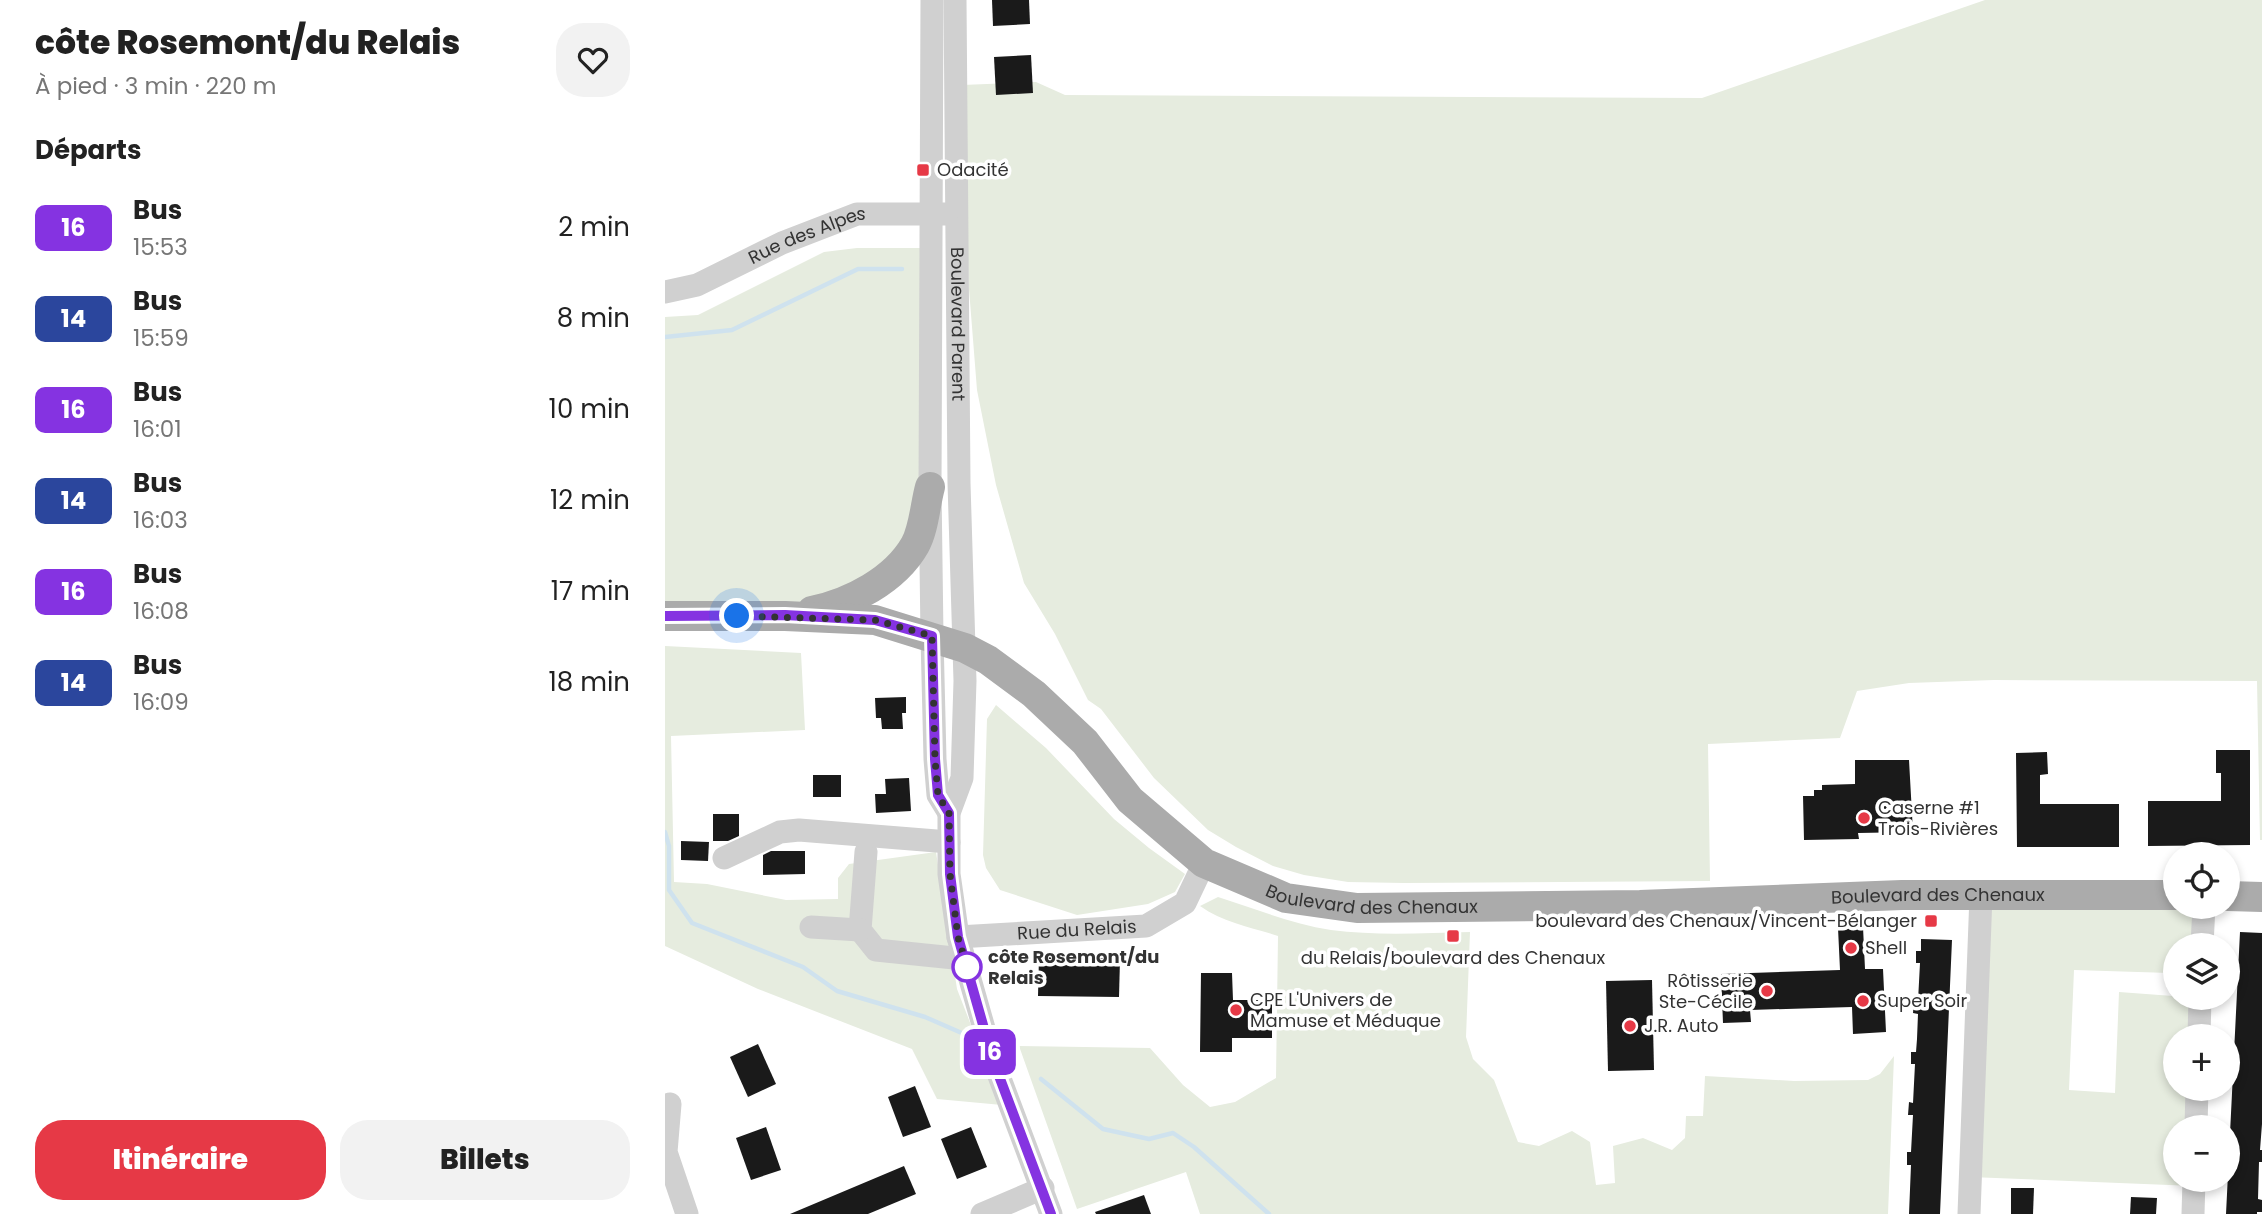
<!DOCTYPE html>
<html lang="fr">
<head>
<meta charset="utf-8">
<style>
  :root { --surface:#fff; --page:#f2f2f2; --text:#222; --muted:#767676; --accent:#e63946 }
  body { margin:0; font-family:Poppins,sans-serif; background:var(--page); color:var(--text); height:100vh; display:flex; flex-direction:column; font-size:26px; white-space:nowrap }
  * { box-sizing:border-box; margin:0 }
  p { font-size:23px; color:var(--muted) }
  .icon { flex:none; width:38px; height:38px; fill:none; stroke:currentColor; stroke-width:2; stroke-linecap:round; stroke-linejoin:round }
  .map { position:relative; flex:1; overflow:hidden }
  .details { display:flex; flex-direction:column; background:var(--surface); width:665px }
  .details>* { flex:none }
  .badge { padding:0 14px; border-radius:10px; font-size:24px; line-height:46px }
  .fabs { position:absolute; left:1498px; top:842px; display:grid; gap:14px }
  .fabs a { display:grid; place-items:center; width:77px; height:77px; border-radius:50%; background:var(--surface); box-shadow:0 4px 10px #0003; font-size:35px }
  .you { position:absolute; width:35px; height:35px; margin:-18px; border:5px solid #fff; border-radius:50%; background:#1a73e8; box-shadow:0 0 0 10px #1a73e833 }
  .map>.badge { position:absolute; translate:-50% -50%; box-shadow:0 0 0 4px #fff }
  h2 { padding:0 35px; font-size:26px; line-height:63px }
  .round { display:grid; place-items:center; flex:none; width:74px; height:74px; border-radius:28px; background:var(--page) }
  .summary { display:flex; align-items:center; justify-content:space-between; height:119px; padding:0 35px }
  h1 { font-size:33px; font-weight:800; line-height:52px }
  .cta { display:flex; gap:14px; margin-top:auto; padding:14px 35px }
  .cta a { flex:1; height:80px; border-radius:28px; background:var(--accent); color:#fff; font-size:28px; font-weight:800; line-height:80px; text-align:center }
  .cta a+a { background:var(--page); color:var(--text) }
  ul { padding:0; list-style:none }
  li { display:flex; align-items:center; gap:21px; height:91px; padding:0 35px }
  li div { flex:1 }
  li b { display:block; font-size:26px }
  li em { font-style:normal }
  li .badge { min-width:77px; font-weight:700; text-align:center }
  main { display:flex; flex:1; min-height:0 }
  .map>svg:first-child { display:block }
</style>
</head>
<body>
<main>
<section class="details">
<div class="summary"><div><h1>côte Rosemont/du Relais</h1><p>À pied · 3 min · 220 m</p></div><a class="round"><svg class="icon" aria-label="heart" viewBox="0 0 24 24"><path d="M12 20l-8-8c-3-5 5-10 8-4 3-6 11-1 8 4z"/></svg></a></div>
<h2>Départs</h2>
<ul>
<li><span class="badge" style="background:#8533e1;color:#fff">16</span><div><b>Bus</b><p>15:53</p></div><em>2 min</em></li>
<li><span class="badge" style="background:#2b469d;color:#fff">14</span><div><b>Bus</b><p>15:59</p></div><em>8 min</em></li>
<li><span class="badge" style="background:#8533e1;color:#fff">16</span><div><b>Bus</b><p>16:01</p></div><em>10 min</em></li>
<li><span class="badge" style="background:#2b469d;color:#fff">14</span><div><b>Bus</b><p>16:03</p></div><em>12 min</em></li>
<li><span class="badge" style="background:#8533e1;color:#fff">16</span><div><b>Bus</b><p>16:08</p></div><em>17 min</em></li>
<li><span class="badge" style="background:#2b469d;color:#fff">14</span><div><b>Bus</b><p>16:09</p></div><em>18 min</em></li>
</ul>
<div class="cta"><a>Itinéraire</a><a>Billets</a></div>
</section>
<div class="map">
<svg width="1597" height="1214" viewBox="0 0 1597 1214">
  <rect width="100%" height="100%" fill="#fff"/>
  <g fill="#e6ecdf">
    <polygon points="1320,0 1597,0 1597,840 1595,840 1592,681 1329,680 1244,683 1192,691 1175,738 1043,744 1045,881 739,883 683,882 639,875 608,866 571,847 543,830 489,778 436,709 423,700 390,634 359,583 331,485 312,390 304,289 297,85 371,82 400,95 1037,98"/>
    <polygon points="192,248 258,248 259,481 240,537 225,559 194,586 145,603 0,602 0,317 33,315 159,252"/>
    <polygon points="0,646 136,653 140,730 6,736 9,882 42,884 121,900 173,899 173,878 184,864 271,852 292,989 337,1105 272,1099 247,1049 93,989 0,946"/>
    <polygon points="331,705 381,748 449,819 484,848 520,874 510,892 483,904 412,915 335,890 321,868 318,855 322,719"/>
    <polygon points="1316,895 1539,907 1537,945 1510,945 1510,984 1505,984 1505,973 1409,970 1404,1090 1450,1093 1454,992 1535,998 1534,1036 1510,1036 1510,1088 1532,1089 1531,1127 1510,1127 1510,1180 1529,1180 1529,1186 1305,1177"/>
    <path d="M 553,897 C 591,909 627,924 666,930 C 711,936 760,933 805,932 L 801,1037 L 808,1059 L 829,1080 L 853,1142 L 874,1146 L 907,1131 L 925,1142 L 931,1185 L 950,1183 L 948,1146 L 978,1138 L 1007,1150 L 1020,1138 L 1021,1116 L 1038,1116 L 1040,1076 L 1129,1081 L 1203,1080 L 1215,1074 L 1229,1056 L 1223,1214 L 535,1214 L 521,1172 L 412,1209 L 354,1046 L 485,1048 L 518,1085 L 545,1107 L 570,1102 L 611,1078 L 613,936 C 586,927 559,923 535,906 Z"/>
  </g>
  <g fill="none" stroke-linecap="round" stroke-linejoin="round">
    <g stroke="#cfe2ee" stroke-width="4.5">
      <polyline points="0,337 67,330 193,269 237,269"/>
      <polyline points="0,832 4,846 4,890 27,923 138,967 172,991 260,1017 299,1034"/>
      <polyline points="376,1079 438,1129 484,1139 508,1133 529,1147 604,1214"/>
    </g>
  </g>
  <g fill="#1a1a1a">
    <polygon points="327,0 364,0 365,24 328,26"/>
    <polygon points="366,55 368,93 331,95 329,57"/>
    <polygon points="241,697 241,713 237,713 238,729 217,729 216,718 211,718 210,698"/>
    <polygon points="1551,750 1585,750 1585,845 1483,846 1483,801 1556,801 1556,773 1551,773"/>
    <polygon points="1382,752 1383,774 1375,775 1375,804 1454,804 1454,847 1352,847 1351,753"/>
    <polygon points="1190,760 1244,760 1248,832 1193,833 1194,839 1139,840 1138,796 1149,796 1149,790 1157,790 1157,785 1190,784"/>
    <rect x="148" y="775" width="28" height="22"/>
    <polygon points="244,778 246,811 211,813 210,794 221,794 220,779"/>
    <polygon points="48,814 74,814 74,836 63,841 48,841"/>
    <polygon points="16,841 44,842 43,861 16,860"/>
    <polygon points="106,851 140,851 140,874 98,875 98,855"/>
    <polygon points="1198,927 1200,969 1218,969 1221,1032 1188,1034 1187,1007 1085,1010 1086,1022 1058,1023 1056,974 1175,970 1173,928"/>
    <polygon points="1575,932 1597,933 1597,1124 1595,1150 1597,1150 1597,1162 1594,1162 1593,1199 1597,1200 1597,1212 1592,1212 1592,1214 1561,1214"/>
    <polygon points="1256,939 1287,940 1275,1214 1244,1214 1246,1165 1242,1165 1242,1152 1246,1152 1248,1115 1243,1115 1244,1102 1248,1103 1250,1064 1246,1064 1246,1052 1251,1052 1252,1039 1253,1014 1248,1013 1249,1001 1253,1001 1255,963 1251,963 1251,951 1256,951"/>
    <polygon points="374,957 455,959 454,997 373,996"/>
    <polygon points="536,973 567,973 568,1000 607,1000 607,1038 567,1038 567,1052 535,1052"/>
    <polygon points="987,980 989,1070 943,1071 941,981"/>
    <polygon points="93,1044 111,1084 83,1097 65,1057"/>
    <polygon points="250,1086 266,1127 238,1137 223,1097"/>
    <polygon points="101,1127 116,1170 86,1180 71,1138"/>
    <polygon points="306,1127 322,1167 292,1179 276,1139"/>
    <polygon points="239,1166 251,1194 203,1214 125,1214"/>
    <polygon points="1346,1188 1369,1188 1368,1214 1346,1214"/>
    <polygon points="479,1195 486,1214 431,1214 430,1212"/>
    <polygon points="1466,1197 1492,1198 1491,1214 1465,1214"/>
  </g>
  <g fill="none" stroke-linecap="round" stroke-linejoin="round">
    <g stroke="#d0d0d0" stroke-width="23">
      <polyline points="267,0 265,487 267,637 270,759 273,795 284,813"/>
      <path id="s1" d="M 290,0 L 294,483 L 300,681 L 297,778 L 284,813 L 284,874 L 293,937 L 328,1060 L 386,1214"/>
      <path id="s2" d="M 0,292 L 32,285 L 117,243 L 192,214 L 282,214"/>
      <polyline points="201,852 195,930 211,950 299,959"/>
      <polyline points="59,858 115,832 134,830 284,842"/>
      <polyline points="146,927 195,930"/>
      <path id="s3" d="M 293,937 L 481,926 L 520,903 L 539,863"/>
      <polyline points="1537,945 1539,906"/>
      <polyline points="1534,1036 1535,998"/>
      <polyline points="5,1104 1,1152 22,1214"/>
      <polyline points="1531,1127 1532,1088"/>
      <polyline points="317,1214 378,1188"/>
      <polyline points="1304,1214 1316,895"/>
      <polyline points="1528,1214 1529,1180"/>
    </g>
    <g stroke="#ababab" stroke-width="30">
      <path d="M 147,611 C 186,603 230,580 250,545 C 259,529 260,505 265,487"/>
      <path id="s4" d="M 0,616 L 120,616 L 210,620 L 300,648 L 323,660 L 369,694 L 420,742 L 465,800 L 539,863 L 621,898 L 692,908 L 975,905 L 1237,895 L 1510,895"/>
      <polyline points="1563,896 1597,897"/>
    </g>
  </g>
  <g fill="none" stroke-linecap="round" stroke-linejoin="round">
    <defs>
      <polyline id="line" points="0,616 120,615 210,620 267,636 270,759 273,795 284,813 285,874 293,937 328,1060 386,1214"/>
    </defs>
    <use href="#line" stroke="#fff" stroke-width="16"/>
    <use href="#line" stroke="#8533e1" stroke-width="10"/>
    <polyline stroke="#333" stroke-width="7" stroke-dasharray="0 12.6" points="72,616 210,620 267,636 270,759 273,795 284,813 285,874 293,937 302,967"/>
  </g>
  <g fill="#e63946" stroke="#fff" stroke-width="2.5">
    <rect x="251" y="163" width="14" height="14" rx="3.5"/>
    <circle cx="1199" cy="818" r="7"/>
    <rect x="1259" y="914" width="14" height="14" rx="3.5"/>
    <rect x="781" y="929" width="14" height="14" rx="3.5"/>
    <circle cx="1186" cy="948" r="7"/>
    <circle cx="1102" cy="991" r="7"/>
    <circle cx="1198" cy="1001" r="7"/>
    <circle cx="571" cy="1010" r="7"/>
    <circle cx="965" cy="1026" r="7"/>
  </g>
  <circle fill="#fff" stroke="#8533e1" stroke-width="3.5" cx="302" cy="967" r="14"/>
  <g text-anchor="middle" stroke-width="7" stroke-linejoin="round" paint-order="stroke">
    <g font-size="18" fill="#333" stroke="#fff" text-anchor="start">
      <text x="272" y="176">Odacité</text>
      <text x="1213" y="814">Caserne #1<tspan x="1213" dy="21">Trois-Rivières</tspan></text>
      <text x="1252" y="927" text-anchor="end">boulevard des Chenaux/Vincent-Bélanger</text>
      <text x="1200" y="954">Shell</text>
      <text x="788" y="964" text-anchor="middle">du Relais/boulevard des Chenaux</text>
      <text x="1088" y="987" text-anchor="end">Rôtisserie<tspan x="1088" dy="21">Ste-Cécile</tspan></text>
      <text x="585" y="1006">CPE L'Univers de<tspan x="585" dy="21">Mamuse et Méduque</tspan></text>
      <text x="1212" y="1007">Super Soir</text>
      <text x="979" y="1032">J.R. Auto</text>
    </g>
    <g font-size="18" fill="#333" stroke="#fff">
      <text dy="6" stroke="none"><textPath href="#s2" startOffset="154">Rue des Alpes</textPath></text>
      <text dy="6" stroke="none"><textPath href="#s1" startOffset="324">Boulevard Parent</textPath></text>
      <text dy="6" stroke="none"><textPath href="#s4" startOffset="803">Boulevard des Chenaux</textPath></text>
      <text dy="6" stroke="none"><textPath href="#s4" startOffset="1370">Boulevard des Chenaux</textPath></text>
      <text dy="6" stroke="none"><textPath href="#s3" startOffset="119">Rue du Relais</textPath></text>
    </g>
    <g font-size="18" font-weight="bold" fill="#333" stroke="#fff" text-anchor="start">
      <text x="323" y="963">côte Rosemont/du<tspan x="323" dy="21">Relais</tspan></text>
    </g>
  </g>
</svg>
<div class="fabs">
<a><svg class="icon" aria-label="locate" viewBox="0 0 24 24"><circle cx="12" cy="12" r="6"/><path d="M12 2v4M12 18v4M2 12h4M18 12h4"/></svg></a>
<a><svg class="icon" aria-label="layers" viewBox="0 0 24 24"><path d="M12 4l9 5-9 5-9-5zM3 14l9 5 9-5"/></svg></a>
<a>+</a>
<a>−</a>
</div>
<div class="you" style="left:72px;top:616px"></div>
<b class="badge" style="left:325px;top:1052px;background:#8533e1;color:#fff">16</b>
</div>
</main>
</body>
</html>
